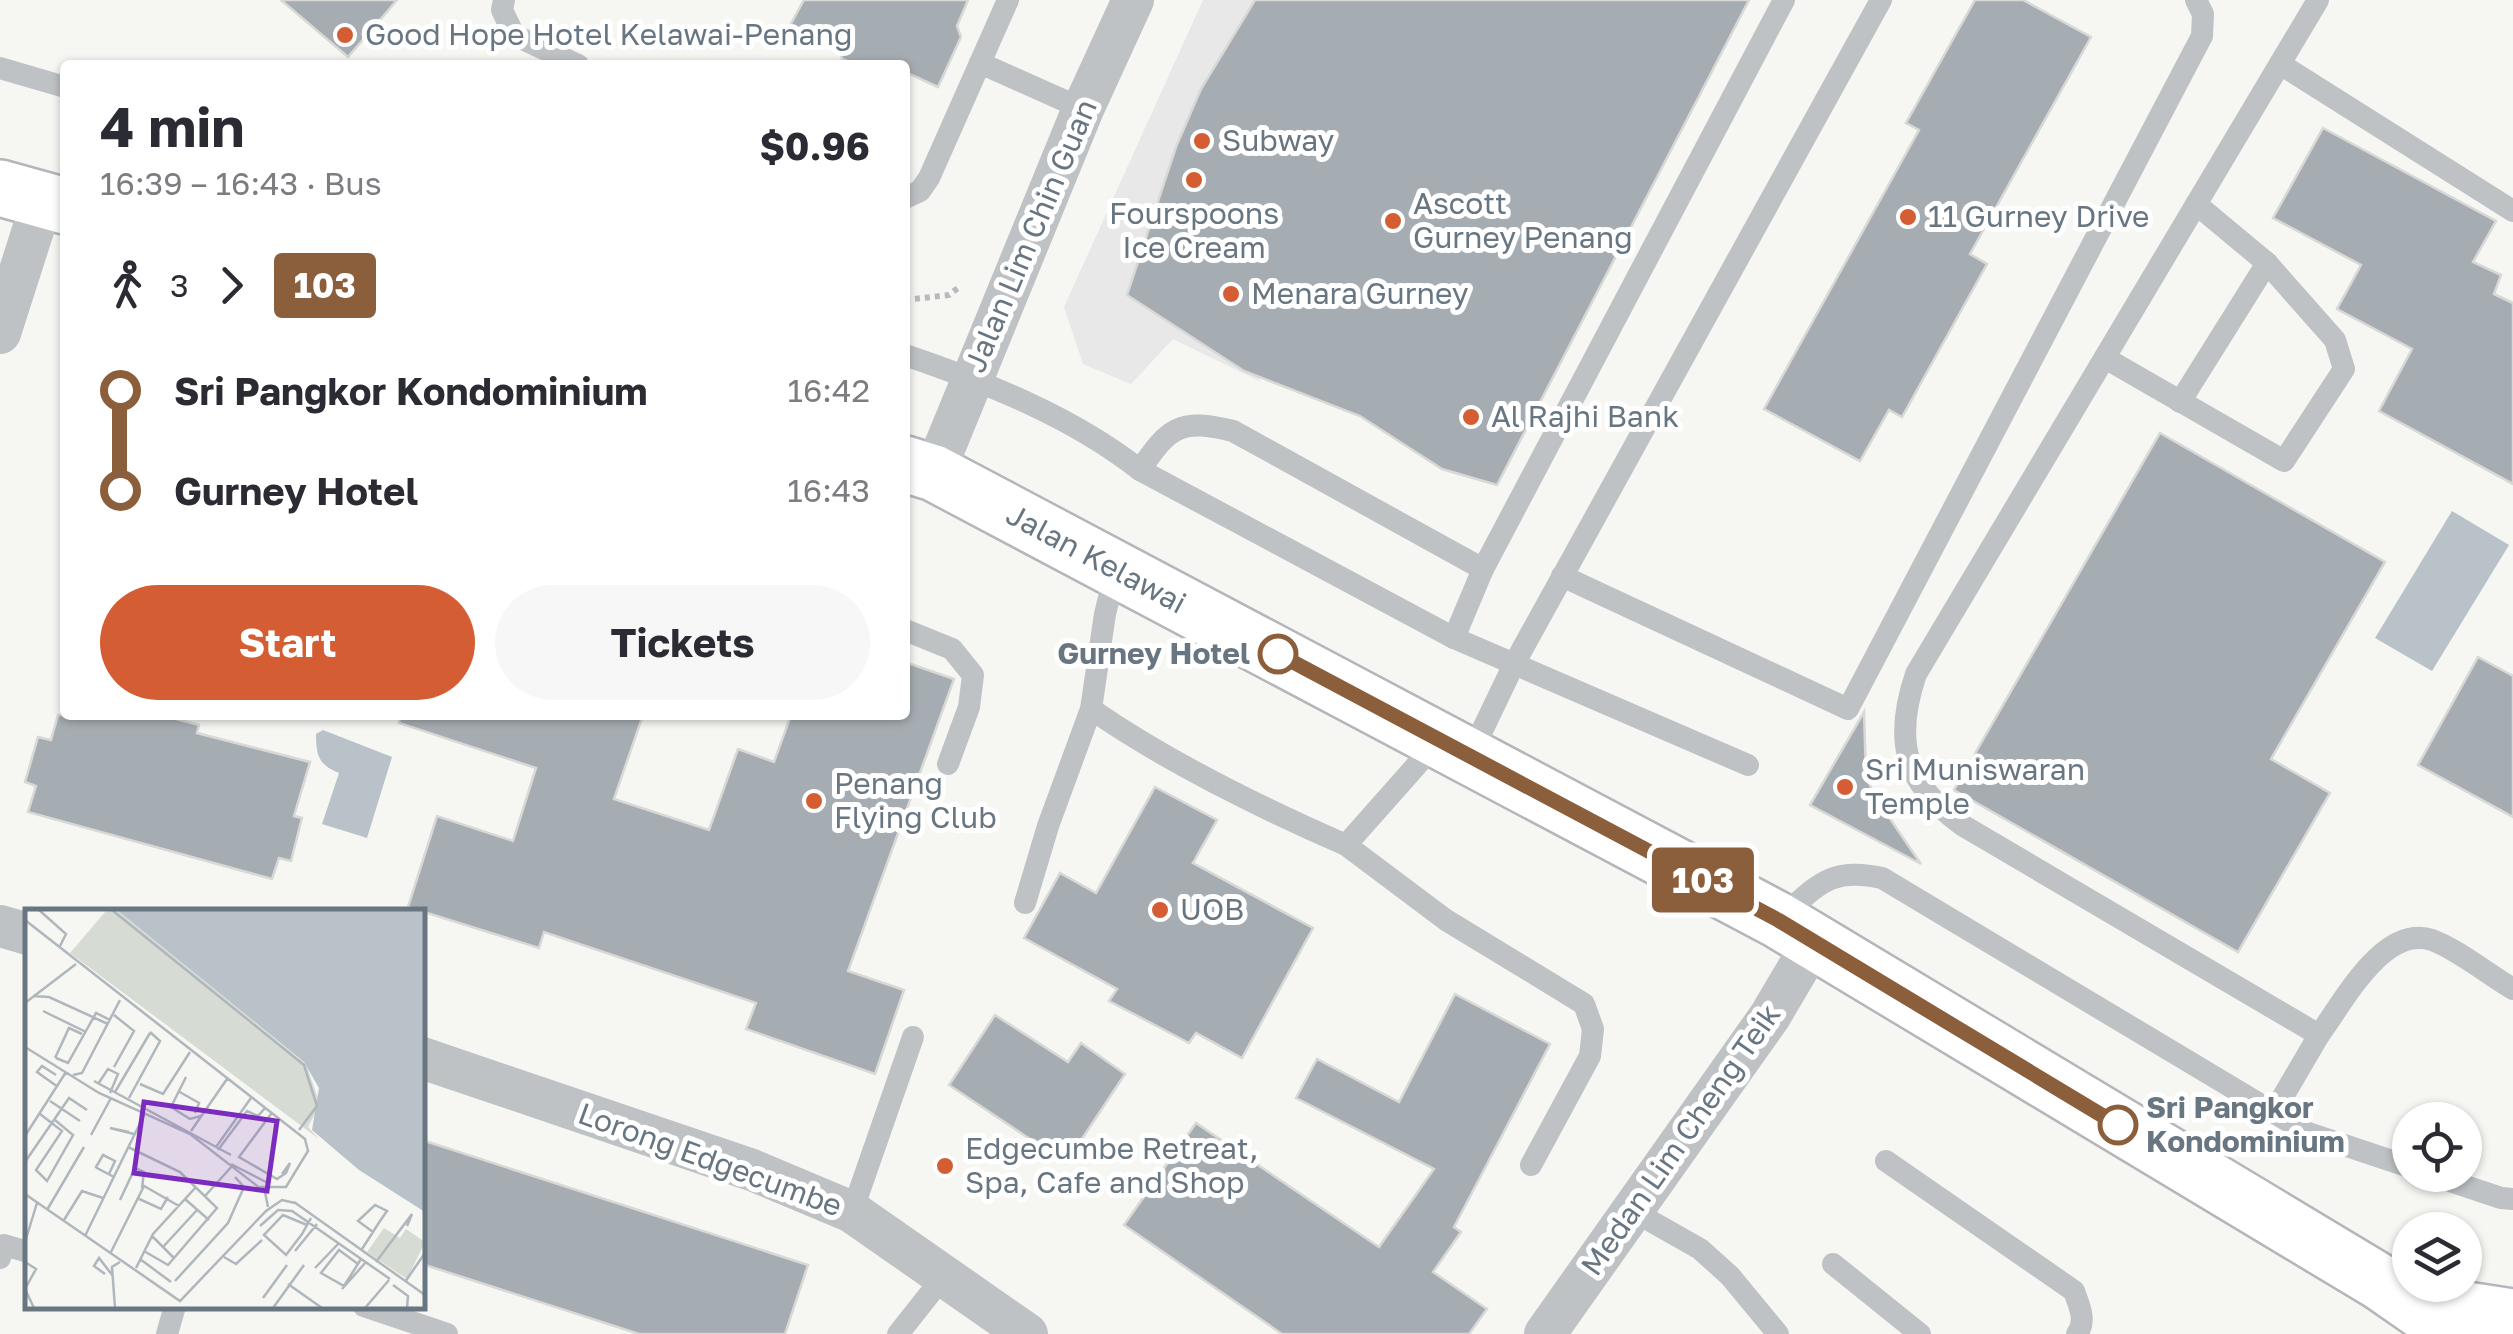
<!DOCTYPE html>
<html lang="en">
<head>
<meta charset="utf-8">
<style>
  :root { --surface:#fff; --page:#f7f7f7; --text:#2b2b33; --muted:#7c7c81; --accent:#d55d34 }
  body { margin:0; font-family:"Golos Text",sans-serif; background:var(--page); color:var(--text); height:100vh; display:flex; flex-direction:column; font-size:38px; white-space:nowrap }
  * { box-sizing:border-box; margin:0 }
  p { font-size:32px; color:var(--muted) }
  .icon { flex:none; width:55px; height:55px; fill:none; stroke:currentColor; stroke-width:2; stroke-linecap:round; stroke-linejoin:round }
  .map { position:relative; flex:1; overflow:hidden }
  .panel { position:absolute; left:60px; top:60px; width:850px; height:660px; display:flex; flex-direction:column; background:var(--surface); border-radius:10px; box-shadow:0 2px 8px #0004 }
  .panel>* { flex:none }
  .badge { padding:0 20px; border-radius:8px; font-size:35px; line-height:65px }
  .controls { position:absolute; left:2392px; top:1102px; display:grid; gap:20px }
  .controls a { display:grid; place-items:center; width:90px; height:90px; border-radius:50%; background:var(--surface); box-shadow:0 2px 8px #0004; font-size:50px }
  .map>.badge { position:absolute; translate:-50% -50%; box-shadow:0 0 0 5px #fff }
  .legs { display:flex; align-items:center; gap:15px; height:110px; padding:0 40px; font-size:32px }
  .legs p { margin-inline-start:auto }
  .headline { display:flex; align-items:center; justify-content:space-between; height:170px; padding:0 40px }
  h1 { font-size:55px; font-weight:700; line-height:75px }
  .primary-button { display:flex; gap:20px; margin-top:auto; padding:20px 40px }
  .primary-button a { flex:1; height:115px; border-radius:60px; background:var(--accent); color:#fff; font-size:40px; font-weight:700; line-height:115px; text-align:center }
  .primary-button a+a { background:var(--page); color:var(--text) }
  ul { padding:0 40px; list-style:none }
  li { display:flex; align-items:center; gap:35px; height:100px; font-size:38px }
  li i { display:grid; place-items:center; width:15px; height:100%; margin:0 12px; background:currentColor }
  li i::after { content:''; width:25px; height:25px; margin:-12px; border:8px solid; border-radius:50%; background:var(--surface) }
  li p { margin-inline-start:auto }
  li:first-child i { background:linear-gradient(#0000 50%,currentColor 0) }
  li:last-child i { background:linear-gradient(currentColor 50%,#0000 0) }
  .map>svg:first-child { display:block }
</style>
</head>
<body>
<div class="map">
<svg width="2513" height="1334" viewBox="0 0 2513 1334">
  <rect width="100%" height="100%" fill="#f6f6f3"/>
  <polygon fill="#e7e8e7" points="1203,0 1447,0 1259,381 1173,339 1131,384 1083,364 1064,307"/>
  <g fill="#b9c2c8">
    <polygon points="2452,511 2509,545 2432,671 2375,638"/>
    <path d="M 323,730 L 392,757 L 367,838 L 322,824 L 339,773 C 319,765 316,756 316,734 Z"/>
  </g>
  <g fill="#a6adb2" stroke="#d8d8d6" stroke-width="2.5">
    <polygon points="281,0 397,0 348,57"/>
    <polygon points="804,0 968,0 957,26 961,37 938,87 905,72 905,65 857,65 842,59 839,40 782,40"/>
    <polygon points="1255,0 1749,0 1497,485 1442,469 1360,416 1244,371 1127,295 1176,147 1201,89"/>
    <polygon points="1975,0 2023,0 2091,37 1970,254 1987,264 1902,417 1889,410 1860,461 1764,409 1919,130 1906,123"/>
    <polygon points="2323,128 2496,221 2473,262 2501,275 2494,294 2513,303 2513,484 2379,411 2412,349 2337,309 2361,265 2273,218"/>
    <polygon points="2160,433 2385,562 2271,759 2330,793 2238,952 1954,790"/>
    <polygon points="2478,657 2513,676 2513,817 2418,765"/>
    <polygon points="905,662 954,679 848,971 904,990 875,1074 746,1029 756,1003 544,932 539,948 408,907 437,816 513,841 536,768 399,723 400,715 643,715 614,799 709,830 738,749 774,762 791,715 905,715"/>
    <polygon points="1864,712 1866,776 1875,797 1921,864 1810,805"/>
    <polygon points="58,715 161,715 199,725 197,733 310,762 294,816 302,818 291,861 279,858 272,879 28,812 36,786 25,782 38,737 51,740"/>
    <polygon points="1155,787 1217,820 1193,863 1313,928 1242,1058 1196,1033 1189,1043 1109,1001 1117,989 1024,938 1060,873 1096,893"/>
    <polygon points="1455,994 1550,1044 1454,1227 1461,1232 1433,1272 1487,1309 1469,1334 1282,1334 1124,1225 1196,1123 1379,1247 1434,1169 1296,1098 1317,1059 1399,1102"/>
    <polygon points="995,1015 1068,1062 1081,1043 1125,1074 1066,1163 949,1085"/>
    <polygon points="422,1140 808,1265 785,1334 639,1334 422,1264"/>
  </g>
  <g fill="none" stroke-linecap="round" stroke-linejoin="round">
    <defs>
      <g id="secondary">
        <polyline points="0,188 65,206"/>
        <polyline points="905,464 934,473 1778,920 2380,1282 2455,1334"/>
        <polyline points="2414,1294 2460,1309 2513,1317"/>
      </g>
    </defs>
    <use href="#secondary" stroke="#b3b7bb" stroke-width="60"/>
    <polyline stroke="#b8bbbd" stroke-width="6" stroke-dasharray="5 5" stroke-linecap="butt" points="905,300 949,295 958,288"/>
    <g stroke="#bec2c5" stroke-width="22">
      <polyline points="504,0 502,10 514,35 578,65"/>
      <path d="M 2318,0 L 1916,674 C 1893,742 1905,783 1962,825 L 2319,1035 C 2343,1003 2383,924 2432,940 C 2457,949 2489,975 2513,989"/>
      <polyline points="980,63 1083,109"/>
      <polyline points="2280,64 2513,211"/>
      <polyline points="0,68 65,87"/>
      <polyline points="905,198 920,191 929,178 1008,0"/>
      <path d="M 905,355 C 987,383 1071,416 1140,470 L 1454,638 L 1748,765"/>
      <polyline points="2105,358 2284,461 2344,369 2335,340 2267,263 2196,204"/>
      <polyline points="2180,402 2267,263"/>
      <path d="M 1140,470 C 1169,427 1180,418 1233,431 L 1483,569"/>
      <polyline points="1562,576 1848,709 2202,36 2203,14 2196,0"/>
      <polyline points="905,630 952,649 973,675 969,707 948,764"/>
      <polyline points="1454,638 1483,569 1784,0"/>
      <path d="M 1091,709 C 1169,763 1259,807 1346,845 L 1439,740"/>
      <polyline points="1470,756 1514,664 1881,0"/>
      <polyline points="1346,845 1446,920 1584,1004 1593,1029 1590,1056 1531,1165"/>
      <polyline points="1025,903 1048,826 1091,709 1105,614 1116,569"/>
      <path d="M 1778,920 C 1817,887 1828,866 1882,878 L 2308,1133 L 2410,1167"/>
      <polyline points="2274,1112 2319,1035"/>
      <path d="M 1886,1161 L 2074,1291 C 2079,1305 2087,1321 2077,1334"/>
      <polyline points="2432,1175 2501,1198 2513,1199"/>
      <polyline points="1633,1211 1700,1249 1730,1276 1778,1334"/>
      <polyline points="852,1212 913,1037"/>
      <polyline points="0,1258 4,1245 28,1252"/>
      <polyline points="1833,1264 1920,1334"/>
      <polyline points="364,1306 447,1334"/>
      <polyline points="167,1334 175,1306"/>
      <polyline points="898,1334 944,1276"/>
    </g>
    <g stroke="#bec2c5" stroke-width="42">
      <polyline points="0,333 43,199"/>
      <polyline points="934,473 1083,109 1133,0"/>
      <polyline points="0,926 28,934"/>
      <polyline points="422,1058 752,1170 852,1212 1027,1334"/>
      <polyline points="1545,1334 1770,1016 1813,943"/>
    </g>
    <use href="#secondary" stroke="#fff" stroke-width="55"/>
  </g>
  <g fill="none" stroke-linecap="round" stroke-linejoin="round">
    <defs>
      <polyline id="line-1" points="1278,654 1778,920 2118,1125"/>
    </defs>
    <use href="#line-1" stroke="#fff" stroke-width="22"/>
    <use href="#line-1" stroke="#8b5e3c" stroke-width="15"/>
  </g>
  <g fill="#d55d34" stroke="#fff" stroke-width="4">
    <circle cx="345" cy="35" r="10"/>
    <circle cx="1202" cy="141" r="10"/>
    <circle cx="1194" cy="180" r="10"/>
    <circle cx="1908" cy="217" r="10"/>
    <circle cx="1393" cy="221" r="10"/>
    <circle cx="1231" cy="294" r="10"/>
    <circle cx="1471" cy="417" r="10"/>
    <circle cx="1845" cy="787" r="10"/>
    <circle cx="814" cy="801" r="10"/>
    <circle cx="1160" cy="910" r="10"/>
    <circle cx="945" cy="1166" r="10"/>
  </g>
  <g fill="#fff" stroke="#8b5e3c" stroke-width="5">
    <circle cx="1278" cy="654" r="18"/>
    <circle cx="2118" cy="1125" r="18"/>
  </g>
  <g text-anchor="middle" stroke-width="10" stroke-linejoin="round" paint-order="stroke">
    <g font-size="30" fill="#687682" stroke="#fff" text-anchor="start">
      <text x="365" y="45">Good Hope Hotel Kelawai-Penang</text>
      <text x="1222" y="151">Subway</text>
      <text x="1413" y="214">Ascott<tspan x="1413" dy="34">Gurney Penang</tspan></text>
      <text x="1194" y="224" text-anchor="middle">Fourspoons<tspan x="1194" dy="34">Ice Cream</tspan></text>
      <text x="1928" y="227">11 Gurney Drive</text>
      <text x="1251" y="304">Menara Gurney</text>
      <text x="1491" y="427">Al Rajhi Bank</text>
      <text x="1865" y="780">Sri Muniswaran<tspan x="1865" dy="34">Temple</tspan></text>
      <text x="834" y="794">Penang<tspan x="834" dy="34">Flying Club</tspan></text>
      <text x="1180" y="920">UOB</text>
      <text x="965" y="1159">Edgecumbe Retreat,<tspan x="965" dy="34">Spa, Cafe and Shop</tspan></text>
    </g>
    <g font-size="30" fill="#687682" stroke="#fff">
      <text transform="translate(1031 236) rotate(-67)" y="10">Jalan Lim Chin Guan</text>
      <text transform="translate(1096 559) rotate(28)" y="10">Jalan Kelawai</text>
      <text transform="translate(1681 1140) rotate(-55)" y="10">Medan Lim Cheng Teik</text>
      <text transform="translate(710 1160) rotate(20)" y="10">Lorong Edgecumbe</text>
    </g>
    <g font-size="30" font-weight="bold" fill="#687682" stroke="#fff" text-anchor="end">
      <text x="1250" y="664">Gurney Hotel</text>
      <text x="2146" y="1118" text-anchor="start">Sri Pangkor<tspan x="2146" dy="34">Kondominium</tspan></text>
    </g>
  </g>
  <g transform="translate(25 909)">
    <rect width="400" height="400" fill="#f6f6f3"/>
    <path d="M 92,1 L 281,155 L 295,195 L 283,218 L 294,230 L 45,44 L 81,2 ZM 359,319 L 375,329 L 381,320 L 400,333 L 382,370 L 342,343 Z" fill="#d6dbd3"/>
    <path d="M 92,1 L 400,1 L 400,303 L 334,261 L 287,221 L 294,179 L 279,153 Z" fill="#b9c2c8"/>
    <path fill="none" stroke="#b0b7bc" stroke-width="2.5" d="M 14,1 L 41,25 L 35,37M 87,1 L 279,156 L 292,197 L 274,221M 0,11 L 280,230 L 283,242 L 261,278 L 235,278M 8,87 L 24,88 L 83,115M 0,94 L 51,55M 18,102 L 61,123M 89,106 L 109,122 L 89,158M 0,138 L 74,184 L 165,225 L 240,283 L 243,298M 30,149 L 44,119 L 57,125M 31,149 L 43,154 L 71,104 L 85,111M 31,166 L 17,157 L 12,163 L 33,178M 48,166 L 57,164 L 95,91M 161,168 L 146,198 L 165,210 L 176,207M 69,172 L 206,246M 73,175 L 83,160 L 93,165 L 85,184M 115,175 L 138,185 L 165,143M 153,182 L 174,194 L 170,204M 90,183 L 125,124M 104,189 L 135,132 L 125,123M 25,192 L 55,212M 15,205 L 37,222 L 11,261 L 22,272 L 48,226 L 30,211M 246,205 L 214,248 L 252,270 L 261,264 L 265,254 L 257,265M 166,222 L 202,170M 104,223 L 85,219 L 109,225M 66,226 L 86,189M 0,227 L 41,163M 103,238 L 155,263 L 192,299 L 143,356 L 119,342M 191,238 L 226,189M 193,241 L 222,202 L 233,207 L 240,199M 0,253 L 44,189 L 62,201M 206,255 L 245,275M 84,265 L 90,252 L 78,246 L 71,258 L 72,259 L 89,268M 0,285 L 155,392 L 241,302 L 257,291 L 270,294M 180,287 L 208,256M 112,289 L 136,300 L 143,288M 160,290 L 184,311M 95,291 L 110,259 L 119,263 L 117,279M 269,293 L 400,386M 22,301 L 59,238M 39,311 L 57,282 L 78,289M 282,316 L 258,306 L 239,326 L 261,346 L 277,325 L 286,309M 235,317 L 253,301 L 267,302 L 365,370M 60,327 L 120,204M 127,327 L 149,349M 0,333 L 12,294M 138,338 L 172,301M 337,340 L 355,312 L 362,302 L 350,296 L 333,312 L 348,323M 270,342 L 292,315M 85,345 L 119,277 L 154,297M 199,348 L 211,355 L 237,331M 115,350 L 146,373M 0,353 L 11,360 L 0,380 L 9,399M 351,353 L 387,305 L 382,317M 333,355 L 314,341 L 296,364 L 319,377 L 336,350M 111,359 L 128,325 L 171,278M 290,359 L 314,334M 80,365 L 69,357 L 74,349 L 88,367M 150,372 L 203,314 L 219,278 L 210,268M 380,373 L 400,344M 263,375 L 297,399M 368,376 L 383,387 L 382,399M 317,380 L 341,353M 238,389 L 262,356M 90,399 L 87,358 L 95,353M 248,399 L 279,356M 340,399 L 364,371"/>
    <path fill="#7b2cbf" fill-opacity="0.15" stroke="#7b2cbf" stroke-width="5" d="M 119,193 L 252,212 L 242,282 L 109,264 Z"/>
    <rect width="400" height="400" fill="none" stroke="#687682" stroke-width="5"/>
  </g>
</svg>
<div class="controls">
<a><svg class="icon" aria-label="locate" viewBox="0 0 24 24"><circle cx="12" cy="12" r="6"/><path d="M12 2v4M12 18v4M2 12h4M18 12h4"/></svg></a>
<a><svg class="icon" aria-label="layers" viewBox="0 0 24 24"><path d="M12 4l9 5-9 5-9-5zM3 14l9 5 9-5"/></svg></a>
</div>
<b class="badge" style="left:1703px;top:880px;background:#8b5e3c;color:#fff">103</b>
<section class="panel">
<div class="headline"><div><h1>4 min</h1><p>16:39 – 16:43 · Bus</p></div><b>$0.96</b></div>
<div class="legs"><svg class="icon" aria-label="walk" viewBox="0 0 24 24"><circle cx="13" cy="4" r="2"/><path d="M13 8l-2 6 4 7M11 14l-3 7M7 12l3-4h3l4 4"/></svg>3<svg class="icon" aria-label="forward" viewBox="0 0 24 24"><path d="M9 5l7 7-7 7"/></svg><b class="badge" style="background:#8b5e3c;color:#fff">103</b></div>
<ul>
<li><i style="color:#8b5e3c"></i><b>Sri Pangkor Kondominium</b><p>16:42</p></li>
<li><i style="color:#8b5e3c"></i><b>Gurney Hotel</b><p>16:43</p></li>
</ul>
<div class="primary-button"><a>Start</a><a>Tickets</a></div>
</section>
</div>
</body>
</html>
